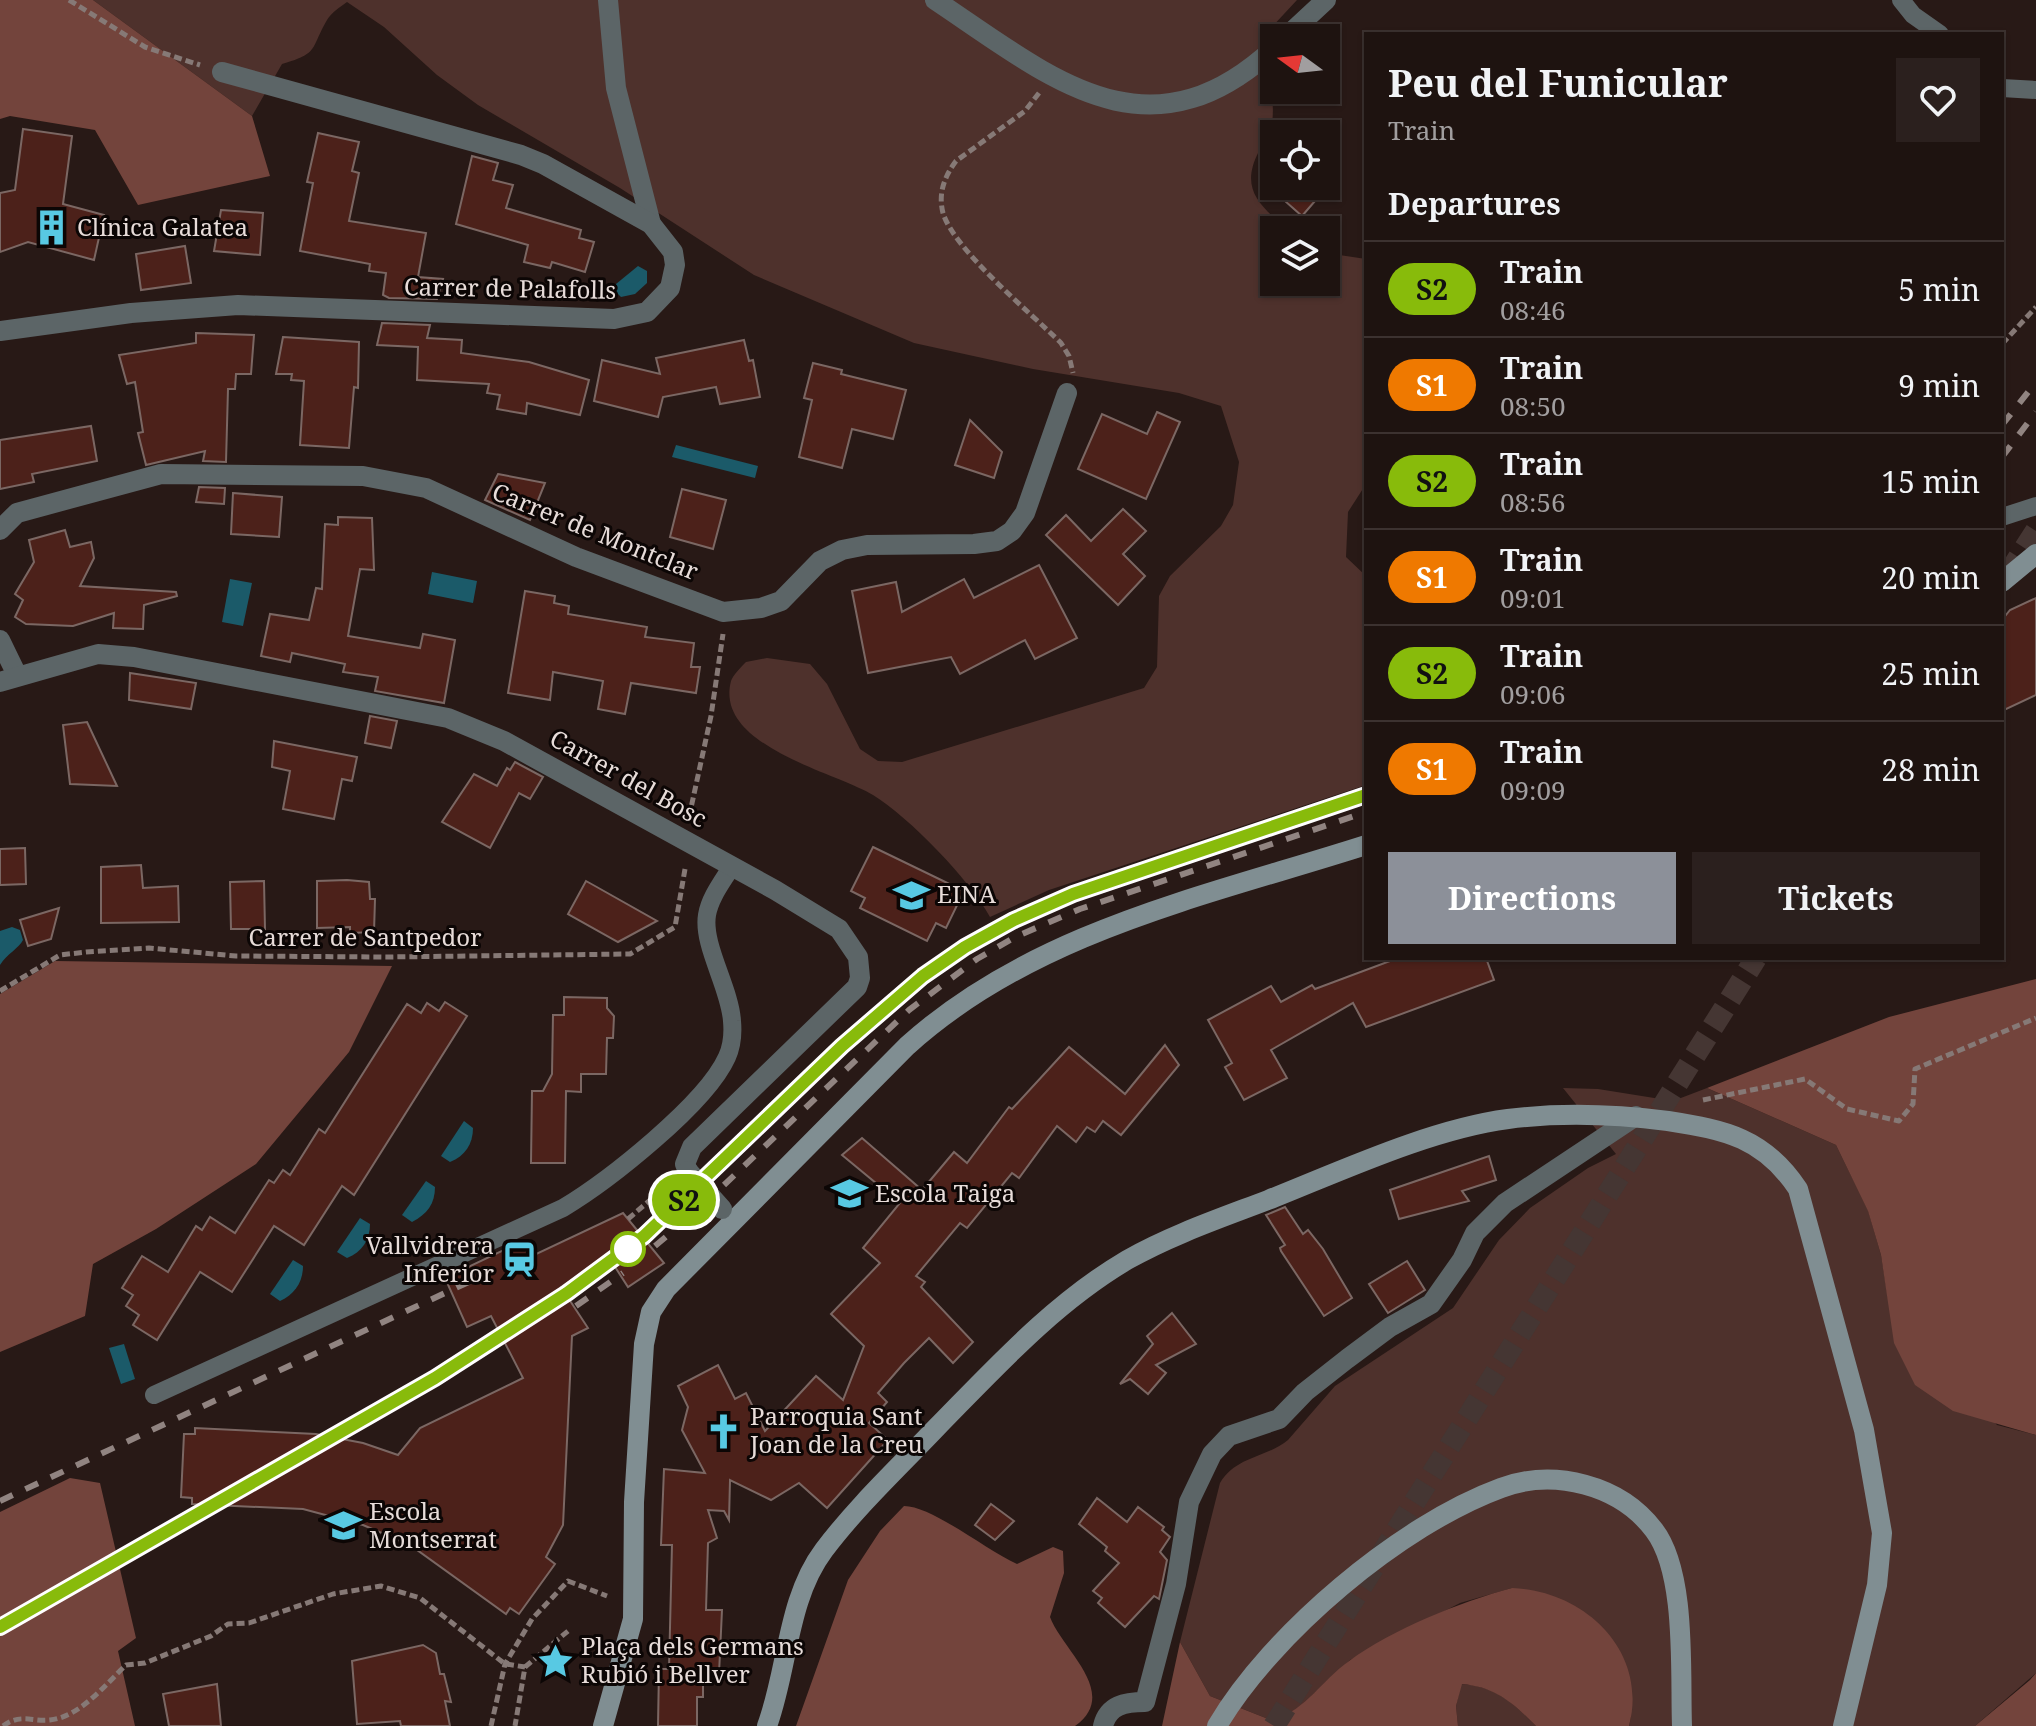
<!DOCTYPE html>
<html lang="en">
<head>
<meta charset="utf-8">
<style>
  :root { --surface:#1e1310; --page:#2b201e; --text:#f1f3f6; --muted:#a19e9f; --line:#3c3230; --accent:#8c9099 }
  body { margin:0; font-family:"Noto Serif",serif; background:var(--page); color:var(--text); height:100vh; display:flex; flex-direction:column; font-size:30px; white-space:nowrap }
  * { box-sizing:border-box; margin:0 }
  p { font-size:26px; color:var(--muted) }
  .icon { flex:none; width:44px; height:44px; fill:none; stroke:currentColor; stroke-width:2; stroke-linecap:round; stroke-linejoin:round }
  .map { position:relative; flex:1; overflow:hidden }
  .sheet { position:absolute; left:1364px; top:32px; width:640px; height:928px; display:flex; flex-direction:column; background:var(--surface); border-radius:0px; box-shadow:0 2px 6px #0004,0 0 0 2px var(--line) }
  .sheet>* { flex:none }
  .badge { padding:0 16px; border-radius:26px; font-size:28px; line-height:52px }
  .needle { width:52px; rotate:285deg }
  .controls { position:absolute; left:1260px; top:24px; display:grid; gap:16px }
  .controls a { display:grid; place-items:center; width:80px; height:80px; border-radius:0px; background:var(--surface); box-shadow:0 2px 6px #0004,0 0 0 2px var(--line); font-size:40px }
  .map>.badge { position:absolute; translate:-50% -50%; box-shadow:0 0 0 4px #fff }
  h2 { padding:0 24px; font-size:30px; line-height:72px }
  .round { display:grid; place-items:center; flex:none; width:84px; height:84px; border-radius:0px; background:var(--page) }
  .summary { display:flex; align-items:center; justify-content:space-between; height:136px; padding:0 24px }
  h1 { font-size:38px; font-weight:700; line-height:60px }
  .button { display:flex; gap:16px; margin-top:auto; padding:16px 24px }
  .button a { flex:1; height:92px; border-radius:0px; background:var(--accent); color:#fff; font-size:32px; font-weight:700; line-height:92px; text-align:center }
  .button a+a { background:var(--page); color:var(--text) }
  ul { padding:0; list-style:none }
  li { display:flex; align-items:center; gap:24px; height:96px; padding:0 24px; border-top:2px solid var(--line) }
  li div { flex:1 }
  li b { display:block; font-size:30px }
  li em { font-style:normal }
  li .badge { min-width:88px; font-weight:700; text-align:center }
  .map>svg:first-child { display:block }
</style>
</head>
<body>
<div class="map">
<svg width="2036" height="1726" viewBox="0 0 2036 1726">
  <rect width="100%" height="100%" fill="#281916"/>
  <g fill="#4e312c">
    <path d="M 93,0 L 1297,0 L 1258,42 C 1266,67 1276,96 1272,123 C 1271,133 1264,142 1259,151 C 1239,190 1260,204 1287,230 L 1274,230 L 1274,282 L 1326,282 L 1326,253 L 1366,259 L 1366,484 L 1348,512 L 1346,557 L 1366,576 L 1366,785 L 1049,890 L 990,917 C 969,879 910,818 873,795 C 835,772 714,746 731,681 C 733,675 741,667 746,662 L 767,658 L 810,664 L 827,684 L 860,749 L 878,761 L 902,762 L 1144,688 L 1157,667 L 1159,596 L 1170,576 L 1221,526 L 1233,505 L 1239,462 L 1221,406 L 1179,393 L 1033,369 L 914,343 L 754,275 L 620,188 L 478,105 L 437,75 L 384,27 L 347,2 C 340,7 331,13 327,20 C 310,49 320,53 282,64 L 252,116 Z"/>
    <path d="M 1563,1088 L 1598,1089 L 1673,1101 L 1707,1088 L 1836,1145 L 1868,1210 L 1881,1255 L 1888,1298 L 1997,1425 L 2036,1435 L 2036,1673 L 1975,1726 L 1629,1726 L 1631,1717 L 1512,1588 L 1460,1603 L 1350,1660 L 1295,1713 L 1273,1721 L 1210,1696 L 1180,1642 L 1220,1483 C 1236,1456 1266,1458 1288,1440 L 1335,1386 L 1453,1308 L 1499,1240 L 1530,1208 L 1588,1168 L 1616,1154 Z"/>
    <path d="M 1461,1684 C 1496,1686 1512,1702 1536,1726 L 1458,1726 L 1456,1706 Z"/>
  </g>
  <g fill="#73443c">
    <polygon points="0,0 93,0 252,116 270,176 138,205 95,130 10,116 0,119"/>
    <polygon points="55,961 392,966 349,1052 256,1164 156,1229 93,1264 85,1316 0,1352 0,994"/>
    <polygon points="2036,979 2036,1435 1953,1411 1915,1385 1894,1343 1881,1255 1868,1211 1836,1145 1707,1088 1889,1017"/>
    <polygon points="70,1478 100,1483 136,1638 118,1651 135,1726 0,1726 0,1512"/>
    <path d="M 904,1506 C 932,1506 986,1550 1017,1564 L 1053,1547 L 1063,1551 L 1064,1573 L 1050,1617 C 1062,1650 1121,1693 1075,1726 L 796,1726 L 848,1580 L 880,1531 Z"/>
    <path d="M 1512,1588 C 1583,1590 1649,1650 1629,1726 L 1536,1726 C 1513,1703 1496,1687 1462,1684 L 1456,1706 L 1458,1726 L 1162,1726 L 1180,1642 L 1210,1696 L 1273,1721 C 1309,1707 1320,1682 1349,1661 C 1393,1629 1460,1602 1512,1588 Z"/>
    <polygon points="2036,1673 2036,1726 1975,1726 2030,1680"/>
  </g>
  <g fill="#1b5a69">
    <polygon points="638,266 647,271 647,283 635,294 621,297 615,291 616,284"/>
    <polygon points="676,445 758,466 755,478 672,457"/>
    <polygon points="432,572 477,581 473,603 428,594"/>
    <polygon points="230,579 252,583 243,626 222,622"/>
    <path d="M 12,927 L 20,930 L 23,940 C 19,948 7,954 0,965 L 0,931 Z"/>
    <path d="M 464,1121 L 473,1128 C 473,1144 465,1156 450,1162 L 441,1156 Z"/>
    <path d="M 426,1181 L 435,1187 C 435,1204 427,1214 412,1222 L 402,1215 Z"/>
    <path d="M 360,1218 L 370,1224 C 370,1240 362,1252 347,1258 L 337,1252 Z"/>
    <path d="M 293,1260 L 303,1266 C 303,1282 295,1294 280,1301 L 270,1294 Z"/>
    <polygon points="124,1344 135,1379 121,1384 109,1348"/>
  </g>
  <g fill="#4c211a" stroke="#7b6763" stroke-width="2">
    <polygon points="23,129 72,136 63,204 104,215 94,260 28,242 0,252 0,193 15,190"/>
    <polygon points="318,133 359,142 352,171 359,173 349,221 426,233 418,277 443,279 437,299 389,298 383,295 386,273 369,271 370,264 300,251 313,183 307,182"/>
    <polygon points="472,156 498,163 493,180 513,185 506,208 581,230 579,238 594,242 585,272 552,262 550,268 524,262 528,245 456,224"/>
    <polygon points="1268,186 1328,186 1302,216"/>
    <polygon points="221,210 263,213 260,255 214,251"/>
    <polygon points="185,246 191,283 141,290 136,254"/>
    <polygon points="382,323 430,325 427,338 462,340 461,353 529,362 589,380 580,415 527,403 526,414 497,409 500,395 487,393 489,384 417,380 418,347 377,345"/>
    <polygon points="196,333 254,335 251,374 236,374 235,389 228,389 226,462 203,461 205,451 146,465 138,433 143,432 135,382 127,384 119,355 196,343"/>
    <polygon points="283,337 359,342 358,388 354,387 349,448 300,445 304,381 291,380 292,374 276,374"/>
    <polygon points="744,340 749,361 753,360 760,397 720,404 716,387 663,397 658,417 594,401 602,360 660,374 656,358"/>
    <polygon points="813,363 842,370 841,374 906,390 893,439 852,429 842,468 799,457 812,400 804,398"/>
    <polygon points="1157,412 1180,422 1146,499 1078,469 1102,414 1147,434"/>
    <polygon points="970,420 1002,452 994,478 955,465"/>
    <polygon points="91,426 97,461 32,474 34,482 0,489 0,440"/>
    <polygon points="498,474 545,483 530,520 485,500"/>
    <polygon points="199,487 225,488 224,504 196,502"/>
    <polygon points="682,489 726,500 713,549 670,537"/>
    <polygon points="233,493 282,497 279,537 231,534"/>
    <polygon points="1123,509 1146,531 1123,554 1145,576 1118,605 1046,535 1066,515 1091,541"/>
    <polygon points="338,517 372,518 374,570 360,569 348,636 420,648 423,634 455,640 444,703 375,691 378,677 343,672 345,664 292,653 290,662 261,656 270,614 309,620 316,588 322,589 325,524 338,525"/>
    <polygon points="65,530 70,547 91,542 94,558 80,586 176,592 177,596 144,605 143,629 113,628 114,613 73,626 26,624 15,617 23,600 15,594 34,562 29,540"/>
    <polygon points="1039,565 1077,638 1035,659 1025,640 960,674 951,657 868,673 852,591 896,582 902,612 964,579 974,598"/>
    <polygon points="525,591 555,596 554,603 569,606 568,614 647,627 645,637 694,643 691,667 700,667 696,693 631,683 625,714 598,709 603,681 553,672 550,700 508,693"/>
    <polygon points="2036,598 2036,695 2002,711 2002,620 2010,610"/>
    <polygon points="130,673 196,683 191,709 129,700"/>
    <polygon points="370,716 397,721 391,748 365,743"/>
    <polygon points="87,722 117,786 70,784 63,725"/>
    <polygon points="274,741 357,757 352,781 342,779 334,819 283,809 290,771 272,767"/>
    <polygon points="515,762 543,777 530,799 519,793 490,848 442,822 474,774 497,786 507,768 510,770"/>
    <polygon points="873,847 964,891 946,928 936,923 927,941 860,908 865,898 851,891"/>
    <polygon points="25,848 26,884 0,885 0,849"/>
    <polygon points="141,865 143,888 178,886 179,922 101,923 101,867"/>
    <polygon points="347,880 369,882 370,899 375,899 374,932 350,933 350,927 317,928 317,881"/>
    <polygon points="264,881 265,929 231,929 230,882"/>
    <polygon points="586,881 595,886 657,921 618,942 568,914"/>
    <polygon points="59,908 51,939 28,946 20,920"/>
    <polygon points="1398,958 1486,958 1494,980 1366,1027 1353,1003 1271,1050 1287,1078 1244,1100 1225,1067 1232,1063 1208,1020 1271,986 1281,1002 1312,985 1315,989"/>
    <polygon points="564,997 607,998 607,1008 614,1016 613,1038 607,1038 606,1074 581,1074 581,1092 566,1091 565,1163 531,1163 532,1091 543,1091 552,1074 553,1015 564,1015"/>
    <polygon points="445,1002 467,1016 354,1195 342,1186 304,1245 274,1226 232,1292 200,1272 157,1340 133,1325 139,1315 126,1306 133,1295 122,1288 142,1256 168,1272 196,1226 202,1230 210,1217 235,1233 269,1180 274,1183 283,1170 290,1175 319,1129 325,1133 407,1004 421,1013 427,1003 439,1011"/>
    <polygon points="1165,1045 1179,1065 1121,1135 1103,1121 1095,1132 1087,1127 1076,1142 1057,1126 1019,1178 1012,1173 967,1228 960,1223 916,1276 925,1282 921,1287 973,1342 953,1363 929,1338 904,1363 878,1393 887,1402 869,1423 888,1440 827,1508 799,1483 771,1500 730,1480 729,1520 724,1511 708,1510 717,1538 708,1543 706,1610 722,1610 719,1674 703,1673 703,1697 697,1697 697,1726 658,1726 659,1669 669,1669 672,1545 661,1545 664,1469 705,1473 682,1430 688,1407 678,1386 718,1365 735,1399 746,1393 765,1431 816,1376 843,1400 864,1346 831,1314 880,1263 863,1248 900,1203 842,1155 862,1138 922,1190 954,1152 967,1163 1009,1107 1012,1109 1069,1047 1125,1094"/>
    <polygon points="1489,1156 1496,1180 1462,1191 1469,1201 1399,1219 1390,1190"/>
    <polygon points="1285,1207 1303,1234 1308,1230 1323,1249 1352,1298 1324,1316 1281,1251 1280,1248 1285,1245 1266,1215"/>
    <polygon points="623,1213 664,1263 628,1287 608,1256 561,1287 588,1328 572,1336 563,1525 546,1557 555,1564 519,1614 510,1608 506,1614 410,1545 363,1525 303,1509 192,1504 192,1498 181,1497 184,1434 195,1434 195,1428 316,1434 363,1443 398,1455 420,1428 523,1378 491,1316 467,1327 445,1278 521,1242 530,1257"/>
    <polygon points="1407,1261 1425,1290 1388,1313 1369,1284"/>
    <polygon points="1172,1313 1196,1344 1156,1365 1166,1373 1148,1394 1130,1379 1120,1384 1153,1344 1147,1336"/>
    <polygon points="1097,1498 1127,1522 1138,1507 1164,1527 1162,1530 1170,1537 1160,1552 1167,1560 1159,1599 1154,1596 1125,1627 1098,1603 1102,1598 1093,1591 1119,1563 1105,1551 1107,1547 1079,1524"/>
    <polygon points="991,1504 1014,1521 995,1540 975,1525"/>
    <polygon points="423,1645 436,1653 440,1674 444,1674 451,1702 445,1701 450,1726 401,1726 400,1721 357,1724 352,1661"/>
    <polygon points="217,1684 221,1726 169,1726 163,1694"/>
  </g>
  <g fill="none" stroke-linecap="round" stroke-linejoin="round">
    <g stroke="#453633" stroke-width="22" stroke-dasharray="22 11" stroke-linecap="butt">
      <polyline points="2007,576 2036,531"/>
      <polyline points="1274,1726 1756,958"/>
    </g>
    <g stroke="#867976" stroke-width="5" stroke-dasharray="8 4" stroke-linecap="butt">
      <polyline points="69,0 145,47 200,65"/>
      <path d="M 1039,93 L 1025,111 L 956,161 C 944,177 938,194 943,213 C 954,250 1032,314 1061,343 L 1069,356 L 1073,373"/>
      <polyline points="2002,344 2036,307"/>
      <polyline points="689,817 711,716 723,634"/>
      <polyline points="0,991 60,955 86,952 149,948 236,956 387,957 630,954 675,927 685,869"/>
      <polyline points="1703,1100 1805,1079 1847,1109 1899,1121 1913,1104 1915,1069 2036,1018"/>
      <polyline points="628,1219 670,1183"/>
      <polyline points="506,1664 525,1667 515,1726"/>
      <polyline points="525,1667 568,1631"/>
      <path d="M 3,1726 C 21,1713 31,1722 50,1720 C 80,1717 106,1684 126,1665 L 145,1663 L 211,1636 L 228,1624 L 249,1623 L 333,1594 L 381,1586 L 420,1598 L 505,1664"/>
      <polyline points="491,1726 505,1664 532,1619 568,1581 607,1596"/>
    </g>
    <g stroke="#5c6567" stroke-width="18">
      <polyline points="1901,0 1913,15 1940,34"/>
      <polyline points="2002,88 2036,90"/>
      <polyline points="2002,517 2036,506"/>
      <path d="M 154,1395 L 563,1208 C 608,1181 706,1104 727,1057 C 732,1046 733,1032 732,1021 C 730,988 702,945 707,915 C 710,897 723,881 732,866"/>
    </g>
    <g stroke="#5c6567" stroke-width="20">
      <polyline points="608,0 616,88 651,224"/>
      <path d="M 935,0 C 1049,76 1147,165 1274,48"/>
      <polyline points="1285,38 1326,0"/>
      <polyline points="0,331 131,313 238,305 614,319 647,312 670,288 675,265 673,252 651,224 543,164 521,155 222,72"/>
      <polyline points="0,530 17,513 161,474 363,476 426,488 576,557 723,612 761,608 781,601 820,561 842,550 867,545 974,544 997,541 1012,531 1025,513 1067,393"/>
      <polyline points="0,640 17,675"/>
      <polyline points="0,682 98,654 134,657 448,718 504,741 775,890 839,929 858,957 860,978 857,987 692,1147 685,1164 688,1171"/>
      <path d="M 1103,1726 C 1108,1705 1125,1702 1145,1702 L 1176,1584 L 1189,1502 L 1212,1454 L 1229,1436 L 1279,1419 L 1305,1392 L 1347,1359 L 1390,1327 L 1431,1304 L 1462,1260 L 1475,1233 L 1505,1203 L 1636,1116"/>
    </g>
    <g stroke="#808e92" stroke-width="20">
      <polyline points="2002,582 2036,554"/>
      <path d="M 603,1726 L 633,1619 L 634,1502 L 644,1344 L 651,1312 L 666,1289 L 907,1046 C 1034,931 1207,896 1366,845"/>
      <path d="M 767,1726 C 788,1669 787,1599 824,1550 C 858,1505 899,1467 937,1427 C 996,1367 1054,1303 1127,1260 C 1171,1235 1221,1218 1268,1200 C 1341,1171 1431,1129 1508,1119 C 1562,1112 1614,1114 1668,1121 C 1726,1130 1764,1138 1798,1189 L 1864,1430 L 1882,1533 L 1877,1585 L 1843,1726"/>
      <path d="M 1217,1726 C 1271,1634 1400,1525 1501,1488 C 1554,1468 1620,1485 1654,1530 C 1687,1573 1680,1673 1682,1726"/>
    </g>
    <g stroke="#918481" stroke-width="6" stroke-dasharray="14 14" stroke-linecap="butt">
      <polyline points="2002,425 2036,382"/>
      <polyline points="2002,457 2036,412"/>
      <polyline points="713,1173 869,1021 923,976 983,936 1073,894 1366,795"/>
      <polyline points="724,1185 909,1010 977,959 1015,937 1080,909 1366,812"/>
      <polyline points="644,1236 680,1204"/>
      <polyline points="655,1246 692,1215"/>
      <polyline points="567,1293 613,1261"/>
      <polyline points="576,1306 623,1273"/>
      <polyline points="0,1501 505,1265"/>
    </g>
    <polyline stroke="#5c6567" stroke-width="20" points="688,1171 722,1209"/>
  </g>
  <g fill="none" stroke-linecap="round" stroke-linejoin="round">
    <defs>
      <polyline id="line" points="0,1627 435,1378 567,1293 644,1236 842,1046 923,976 965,947 1014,920 1073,894 1366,795"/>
    </defs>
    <use href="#line" stroke="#fff" stroke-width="18"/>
    <use href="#line" stroke="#88bb0b" stroke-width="12"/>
  </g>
  <defs>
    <symbol id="building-bare" viewBox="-9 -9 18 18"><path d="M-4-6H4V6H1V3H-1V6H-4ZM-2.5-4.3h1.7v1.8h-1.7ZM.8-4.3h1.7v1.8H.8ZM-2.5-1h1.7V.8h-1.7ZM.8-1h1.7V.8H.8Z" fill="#58c9e3" stroke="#0c0605" stroke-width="2.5" paint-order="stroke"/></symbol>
    <symbol id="university-bare" viewBox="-9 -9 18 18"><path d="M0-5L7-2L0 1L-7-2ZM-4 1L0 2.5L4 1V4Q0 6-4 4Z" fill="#58c9e3" stroke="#0c0605" stroke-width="2.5" paint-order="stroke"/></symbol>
    <symbol id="school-bare" viewBox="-9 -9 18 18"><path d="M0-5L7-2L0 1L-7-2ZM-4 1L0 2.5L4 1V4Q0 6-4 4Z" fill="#58c9e3" stroke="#0c0605" stroke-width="2.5" paint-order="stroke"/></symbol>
    <symbol id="station-bare" viewBox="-9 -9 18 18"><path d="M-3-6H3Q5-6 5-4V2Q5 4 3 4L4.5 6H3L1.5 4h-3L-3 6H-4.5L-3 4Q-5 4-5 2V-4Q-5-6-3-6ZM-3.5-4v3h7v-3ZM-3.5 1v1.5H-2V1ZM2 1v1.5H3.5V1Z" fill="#58c9e3" stroke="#0c0605" stroke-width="2.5" paint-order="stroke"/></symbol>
    <symbol id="church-bare" viewBox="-9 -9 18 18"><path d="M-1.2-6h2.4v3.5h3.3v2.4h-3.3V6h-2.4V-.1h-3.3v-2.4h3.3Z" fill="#58c9e3" stroke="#0c0605" stroke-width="2.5" paint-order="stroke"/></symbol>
    <symbol id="sight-bare" viewBox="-9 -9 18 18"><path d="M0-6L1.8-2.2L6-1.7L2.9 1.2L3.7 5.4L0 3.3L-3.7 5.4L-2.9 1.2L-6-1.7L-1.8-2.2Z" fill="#58c9e3" stroke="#0c0605" stroke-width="2.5" paint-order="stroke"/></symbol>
  </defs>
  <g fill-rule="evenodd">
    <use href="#building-bare" x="26" y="202" width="51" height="51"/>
    <use href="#university-bare" x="886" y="870" width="51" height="51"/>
    <use href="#school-bare" x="824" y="1168" width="51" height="51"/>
    <use href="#station-bare" x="494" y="1234" width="51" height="51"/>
    <use href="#church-bare" x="698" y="1406" width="51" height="51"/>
    <use href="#school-bare" x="318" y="1500" width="51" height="51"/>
    <use href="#sight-bare" x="530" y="1636" width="51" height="51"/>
  </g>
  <circle fill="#fff" stroke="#88bb0b" stroke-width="4" cx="628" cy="1249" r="16"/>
  <g text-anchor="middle" stroke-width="6" stroke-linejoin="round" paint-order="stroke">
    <g font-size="24" fill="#e7dcd9" stroke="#0c0605" text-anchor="start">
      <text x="77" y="236">Clínica Galatea</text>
      <text x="937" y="903">EINA</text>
      <text x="875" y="1202">Escola Taiga</text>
      <text x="494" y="1254" text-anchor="end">Vallvidrera<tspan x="494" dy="28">Inferior</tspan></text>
      <text x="750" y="1425">Parroquia Sant<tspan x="750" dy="28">Joan de la Creu</tspan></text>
      <text x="369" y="1520">Escola<tspan x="369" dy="28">Montserrat</tspan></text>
      <text x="581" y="1655">Plaça dels Germans<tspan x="581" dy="28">Rubió i Bellver</tspan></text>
    </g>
    <g font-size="24" fill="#e7dcd9" stroke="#0c0605">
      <text transform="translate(510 289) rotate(1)" y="8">Carrer de Palafolls</text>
      <text transform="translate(595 532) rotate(22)" y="8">Carrer de Montclar</text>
      <text transform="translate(628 779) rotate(29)" y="8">Carrer del Bosc</text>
      <text x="365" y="946">Carrer de Santpedor</text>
    </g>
  </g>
</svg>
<div class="controls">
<a><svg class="needle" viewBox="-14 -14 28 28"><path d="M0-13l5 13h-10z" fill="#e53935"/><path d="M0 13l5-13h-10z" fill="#a19e9f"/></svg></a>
<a><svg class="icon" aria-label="locate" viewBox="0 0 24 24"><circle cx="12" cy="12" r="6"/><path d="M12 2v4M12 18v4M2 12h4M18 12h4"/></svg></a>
<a><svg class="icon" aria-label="layers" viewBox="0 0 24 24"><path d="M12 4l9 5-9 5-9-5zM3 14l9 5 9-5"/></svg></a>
</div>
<b class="badge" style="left:684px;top:1200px;background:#88bb0b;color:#111">S2</b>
<section class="sheet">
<div class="summary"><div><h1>Peu del Funicular</h1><p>Train</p></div><a class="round"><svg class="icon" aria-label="heart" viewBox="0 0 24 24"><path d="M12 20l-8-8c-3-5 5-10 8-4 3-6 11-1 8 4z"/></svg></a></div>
<h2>Departures</h2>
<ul>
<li><span class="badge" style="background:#88bb0b;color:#111">S2</span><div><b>Train</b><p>08:46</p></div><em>5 min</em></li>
<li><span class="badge" style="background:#ef7900;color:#fff">S1</span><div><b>Train</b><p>08:50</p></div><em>9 min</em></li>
<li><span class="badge" style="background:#88bb0b;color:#111">S2</span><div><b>Train</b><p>08:56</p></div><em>15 min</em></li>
<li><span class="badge" style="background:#ef7900;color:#fff">S1</span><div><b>Train</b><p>09:01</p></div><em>20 min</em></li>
<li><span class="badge" style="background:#88bb0b;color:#111">S2</span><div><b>Train</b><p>09:06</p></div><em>25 min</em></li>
<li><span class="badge" style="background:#ef7900;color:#fff">S1</span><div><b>Train</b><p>09:09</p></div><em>28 min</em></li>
</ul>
<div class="button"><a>Directions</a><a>Tickets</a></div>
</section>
</div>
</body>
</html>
